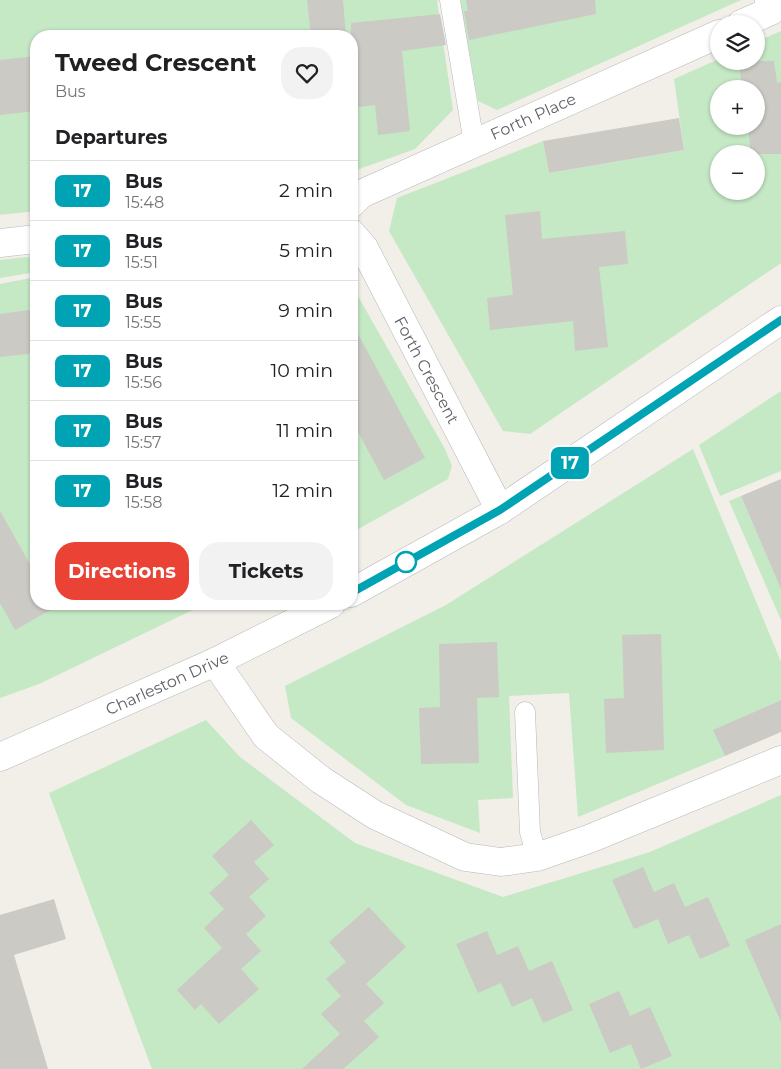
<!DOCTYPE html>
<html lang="en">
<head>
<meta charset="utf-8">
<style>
  :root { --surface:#fff; --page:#f2f2f2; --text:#202124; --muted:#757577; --line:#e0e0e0; --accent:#ea4335 }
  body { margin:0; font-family:Montserrat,sans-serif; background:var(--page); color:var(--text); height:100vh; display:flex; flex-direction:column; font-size:19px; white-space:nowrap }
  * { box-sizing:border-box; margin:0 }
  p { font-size:16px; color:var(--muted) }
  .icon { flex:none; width:28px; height:28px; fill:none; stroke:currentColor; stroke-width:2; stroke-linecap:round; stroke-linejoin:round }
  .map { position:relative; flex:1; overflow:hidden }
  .sheet { position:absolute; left:30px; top:30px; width:328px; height:580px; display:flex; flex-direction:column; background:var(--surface); border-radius:20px; box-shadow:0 1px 4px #0004 }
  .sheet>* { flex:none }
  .badge { padding:0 10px; border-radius:8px; font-size:18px; line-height:32px }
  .buttons { position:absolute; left:710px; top:15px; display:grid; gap:10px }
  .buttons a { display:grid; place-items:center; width:55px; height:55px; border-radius:50%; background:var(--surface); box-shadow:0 1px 4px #0004; font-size:25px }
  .map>.badge { position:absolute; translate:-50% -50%; box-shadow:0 0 0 2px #fff }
  h2 { padding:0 25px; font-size:19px; line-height:45px }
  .round { display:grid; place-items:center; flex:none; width:52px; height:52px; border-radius:20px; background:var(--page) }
  .headline { display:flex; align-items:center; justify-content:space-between; height:85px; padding:0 25px }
  h1 { font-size:24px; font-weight:700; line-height:38px }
  .primary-button { display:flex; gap:10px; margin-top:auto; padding:10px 25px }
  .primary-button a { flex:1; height:58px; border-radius:20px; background:var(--accent); color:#fff; font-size:20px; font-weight:700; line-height:58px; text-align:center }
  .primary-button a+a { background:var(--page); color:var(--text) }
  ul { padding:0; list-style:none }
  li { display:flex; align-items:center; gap:15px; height:60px; padding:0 25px; border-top:1px solid var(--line) }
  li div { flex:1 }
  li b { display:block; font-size:19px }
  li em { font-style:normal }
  li .badge { min-width:55px; font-weight:700; text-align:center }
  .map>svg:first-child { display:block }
</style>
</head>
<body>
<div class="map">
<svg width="781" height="1069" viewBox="0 0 781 1069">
  <rect width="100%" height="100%" fill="#f1efe8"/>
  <g fill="#c5e8c5" fill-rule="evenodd">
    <polygon points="0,0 439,0 437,1 453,110 415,149 351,172 351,36 36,36 36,211 0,215"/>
    <polygon points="460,0 741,0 497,110 478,101"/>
    <path d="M 781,31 L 781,263 L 530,434 L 503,431 L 389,231 L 397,198 L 543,141 L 549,173 L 684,150 L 674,79 L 719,59 L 719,61 L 756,61 L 756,42 ZM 719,89 L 756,89 L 756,126 L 719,126 ZM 719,154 L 756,154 L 756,191 L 719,191 Z"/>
    <polygon points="36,256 36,272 0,278 0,260"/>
    <polygon points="36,277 36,604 205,604 39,684 0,698 0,284"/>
    <polygon points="351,284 445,449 452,466 448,479 351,533"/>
    <polygon points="781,391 781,471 720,496 699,445"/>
    <polygon points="693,449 781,662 781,700 714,730 725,756 578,817 569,693 509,696 513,798 478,800 480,833 406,805 291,718 285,686 446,605"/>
    <polygon points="741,496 781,588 781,620 729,501"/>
    <polygon points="206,720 240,757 355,843 503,897 650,852 781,795 781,1069 152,1069 49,793"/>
  </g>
  <g fill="#cccac5">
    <polygon points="307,0 343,0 346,36 311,36"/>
    <polygon points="466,0 595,0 596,14 469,40 464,11 468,11"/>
    <polygon points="440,14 446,45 402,51 410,131 378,135 375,105 351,108 351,23"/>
    <polygon points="36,56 36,111 0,115 0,60"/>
    <polygon points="739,61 774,61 777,83 781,82 781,154 751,154 748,126 756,126 756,89 742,89"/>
    <polygon points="679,118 684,150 549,173 543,141"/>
    <polygon points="540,211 542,239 625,231 628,264 599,267 608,347 575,351 573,321 490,330 487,298 513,295 505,215"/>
    <polygon points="36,309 36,353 0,357 0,314"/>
    <polygon points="351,321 425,458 384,480 351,419"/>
    <polygon points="781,479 781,589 741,496"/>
    <polygon points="0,511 36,575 36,604 52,604 54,608 15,630 0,603"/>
    <polygon points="661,634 664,750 606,753 604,699 624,698 622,635"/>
    <polygon points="497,642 499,697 477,698 479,763 421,764 419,708 440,707 439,644"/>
    <polygon points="781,700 781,732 725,756 713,730"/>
    <polygon points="251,820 274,845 254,862 269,879 249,897 266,916 246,934 261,951 241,969 259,989 219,1024 201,1004 195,1010 177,990 222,948 204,928 224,909 209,893 229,875 212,856"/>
    <polygon points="643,867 654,892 674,883 685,907 708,897 730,946 700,959 689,935 668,944 658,919 634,929 612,880"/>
    <polygon points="54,899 66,939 14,955 48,1069 0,1069 0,915"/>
    <polygon points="369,907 406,947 366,984 384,1003 364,1021 379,1037 343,1069 302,1069 340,1034 321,1014 341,996 326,979 346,962 329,942"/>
    <polygon points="781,924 781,1022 745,940"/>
    <polygon points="487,931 497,955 518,946 529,971 552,961 573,1010 543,1023 532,998 512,1007 501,983 478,993 456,944"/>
    <polygon points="619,991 630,1016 650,1007 672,1056 641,1069 631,1044 610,1053 589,1004"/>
  </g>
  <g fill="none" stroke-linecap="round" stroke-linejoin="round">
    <defs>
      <g id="service">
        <polyline points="450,0 474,143"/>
        <polyline points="525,712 530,832 537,857"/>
      </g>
      <g id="minor">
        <polyline points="741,24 771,11 769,0"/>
        <polyline points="351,204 361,194 719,34"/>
        <polyline points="351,233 364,248 500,510"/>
        <polyline points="0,243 36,239"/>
        <polyline points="215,662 266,736 321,780 375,815 465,857 501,862 537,857 589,839 781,760"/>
      </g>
      <g id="tertiary">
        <polyline points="351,593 500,510 781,320"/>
        <polyline points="0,757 215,662 331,604"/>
      </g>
    </defs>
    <use href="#service" stroke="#b5b8bc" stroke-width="21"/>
    <use href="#minor" stroke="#b5b8bc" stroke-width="29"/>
    <use href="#tertiary" stroke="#b5b8bc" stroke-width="29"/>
    <use href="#service" stroke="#fff" stroke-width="20"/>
    <use href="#minor" stroke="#fff" stroke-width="28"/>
    <use href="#tertiary" stroke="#fff" stroke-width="28"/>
  </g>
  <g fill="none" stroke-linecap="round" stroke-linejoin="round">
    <defs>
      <polyline id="line" points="351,593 500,510 781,320"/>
    </defs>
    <use href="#line" stroke="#fff" stroke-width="11"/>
    <use href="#line" stroke="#00a3b4" stroke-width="8"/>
  </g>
  <circle fill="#fff" stroke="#00a3b4" stroke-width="2.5" cx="406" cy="562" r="10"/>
  <g text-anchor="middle" stroke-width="4" stroke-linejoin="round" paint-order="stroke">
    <g font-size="16" fill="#5f6368" stroke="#fff">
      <text transform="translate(533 116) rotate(-24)" y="6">Forth Place</text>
      <text transform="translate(427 370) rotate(62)" y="6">Forth Crescent</text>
      <text transform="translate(167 683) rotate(-24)" y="6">Charleston Drive</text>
    </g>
  </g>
</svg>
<div class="buttons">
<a><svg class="icon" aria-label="layers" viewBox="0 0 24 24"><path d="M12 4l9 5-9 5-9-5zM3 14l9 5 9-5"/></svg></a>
<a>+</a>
<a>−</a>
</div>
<b class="badge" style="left:570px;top:463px;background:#00a3b4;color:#fff">17</b>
<section class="sheet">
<div class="headline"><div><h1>Tweed Crescent</h1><p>Bus</p></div><a class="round"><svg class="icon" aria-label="heart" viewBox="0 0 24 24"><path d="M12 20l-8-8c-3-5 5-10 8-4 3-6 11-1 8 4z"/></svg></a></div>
<h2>Departures</h2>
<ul>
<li><span class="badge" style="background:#00a3b4;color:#fff">17</span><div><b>Bus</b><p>15:48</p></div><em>2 min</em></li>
<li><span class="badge" style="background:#00a3b4;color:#fff">17</span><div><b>Bus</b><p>15:51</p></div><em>5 min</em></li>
<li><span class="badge" style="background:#00a3b4;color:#fff">17</span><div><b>Bus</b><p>15:55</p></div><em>9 min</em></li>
<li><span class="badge" style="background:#00a3b4;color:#fff">17</span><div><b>Bus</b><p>15:56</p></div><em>10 min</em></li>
<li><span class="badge" style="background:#00a3b4;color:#fff">17</span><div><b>Bus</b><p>15:57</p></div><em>11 min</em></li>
<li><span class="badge" style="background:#00a3b4;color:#fff">17</span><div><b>Bus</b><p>15:58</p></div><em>12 min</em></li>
</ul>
<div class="primary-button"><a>Directions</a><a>Tickets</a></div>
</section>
</div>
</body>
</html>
